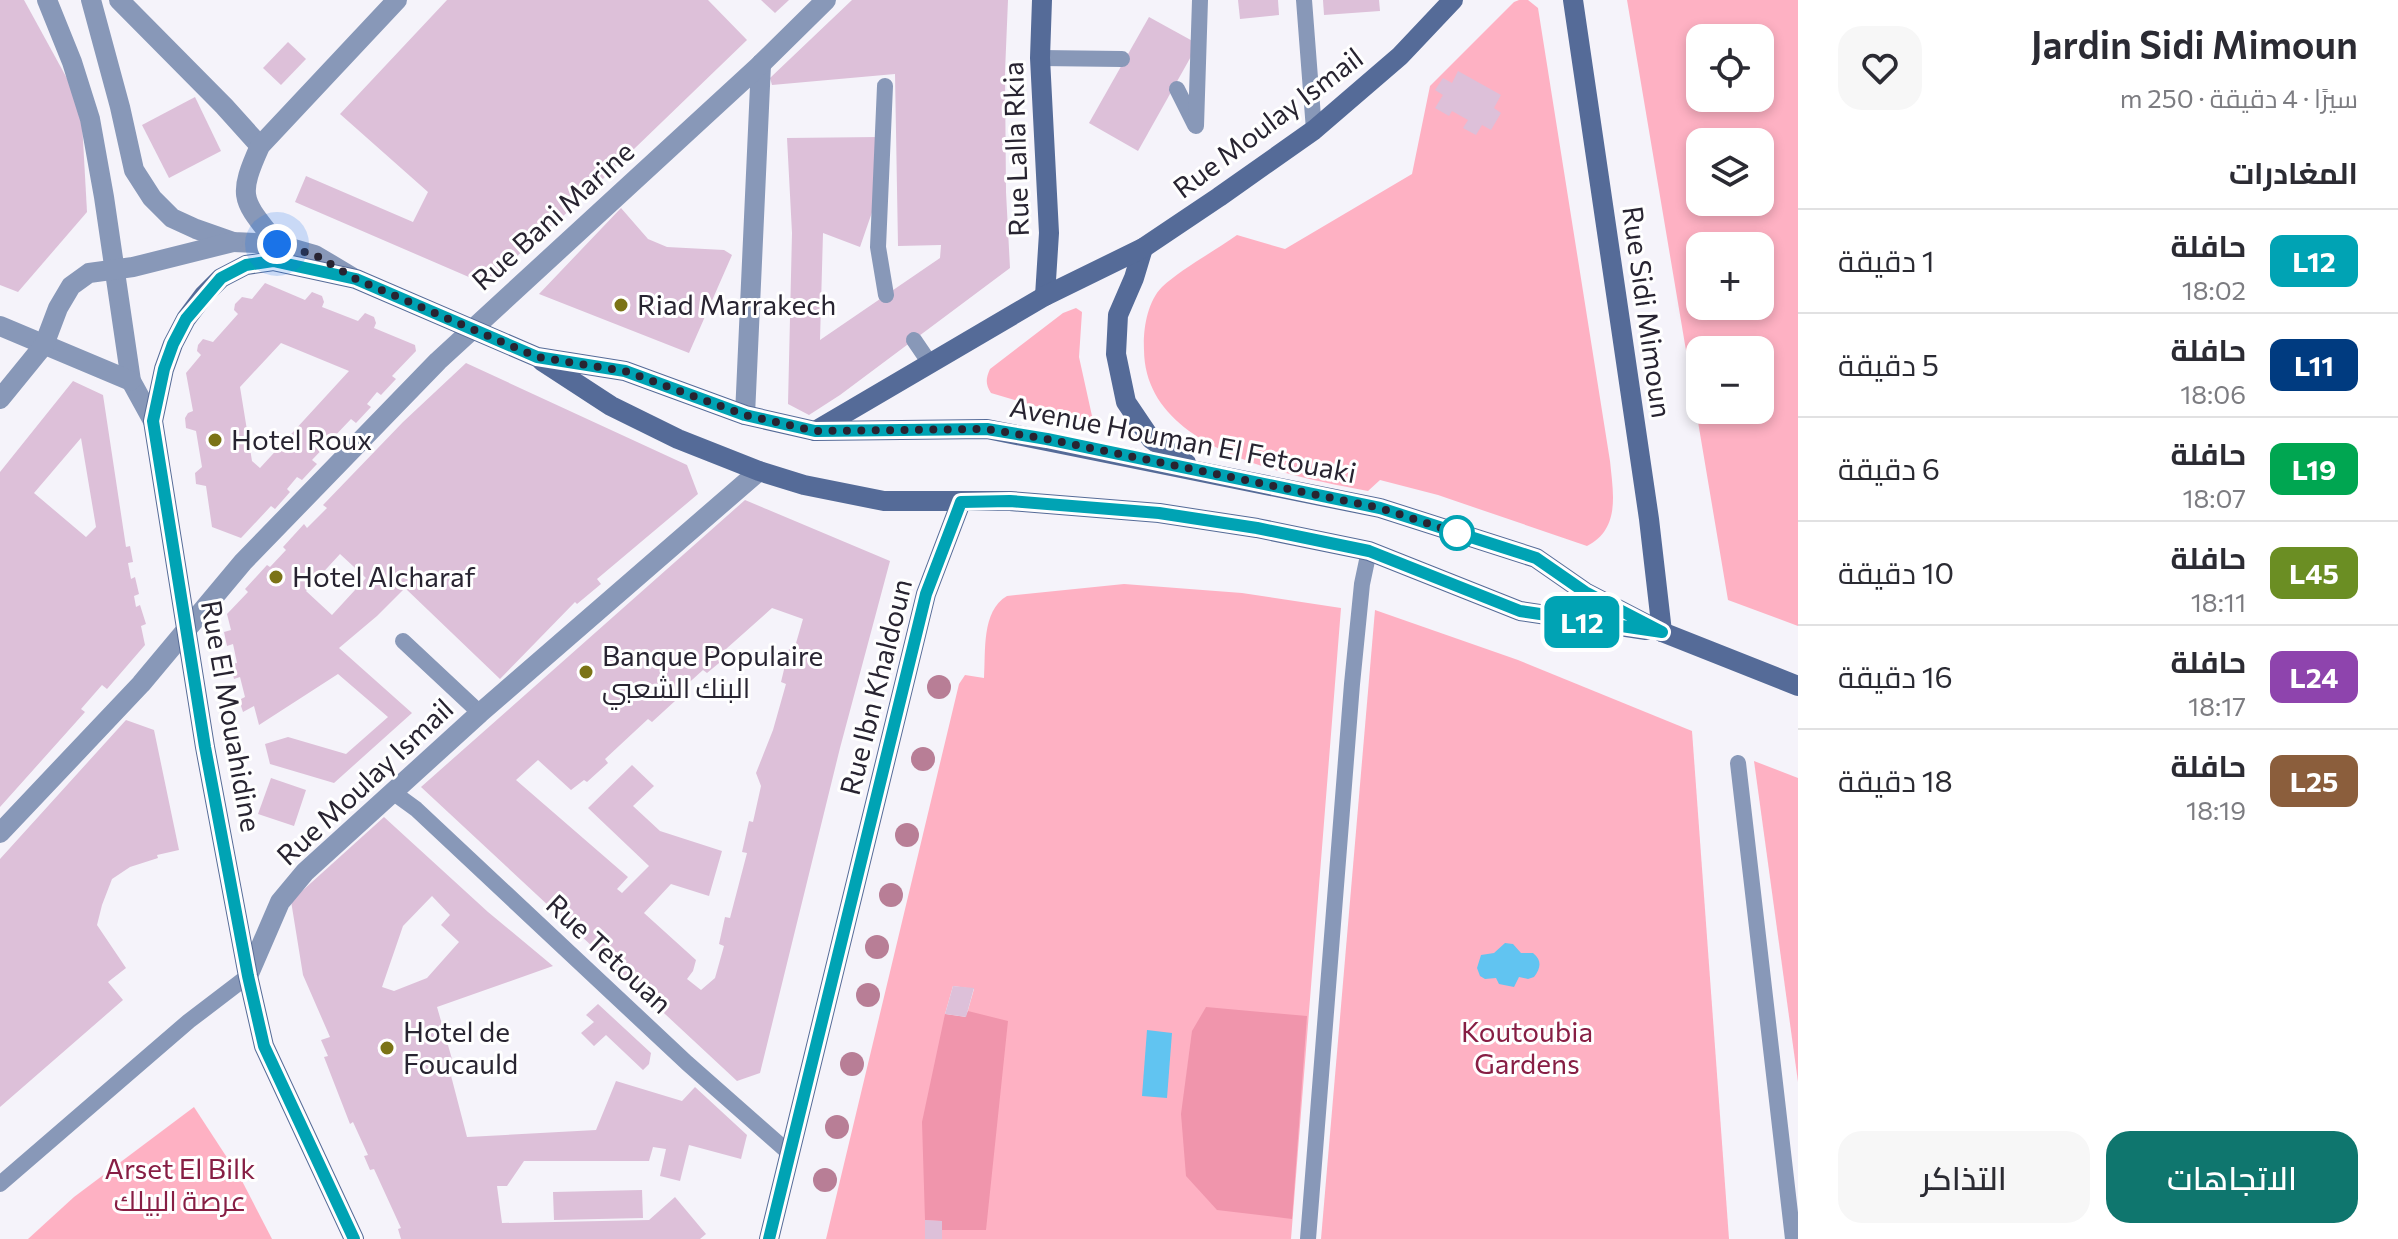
<!DOCTYPE html>
<html lang="ar">
<head>
<meta charset="utf-8">
<style>
  :root { --surface:#fff; --page:#f7f7f7; --text:#2b2b33; --muted:#7c7c81; --line:#e1e1e2; --accent:#0f766e }
  body { margin:0; font-family:Commissioner,Cairo,sans-serif; background:var(--page); color:var(--text); direction:rtl; height:100vh; display:flex; flex-direction:column; font-size:30px; white-space:nowrap }
  * { box-sizing:border-box; margin:0 }
  p { font-size:26px; color:var(--muted) }
  .icon { flex:none; width:44px; height:44px; fill:none; stroke:currentColor; stroke-width:2; stroke-linecap:round; stroke-linejoin:round }
  .map { position:relative; flex:1; overflow:hidden; direction:ltr }
  .drawer { display:flex; flex-direction:column; background:var(--surface); width:600px }
  .drawer>* { flex:none }
  .badge { padding:0 16px; border-radius:12px; font-size:28px; line-height:52px }
  .buttons { position:absolute; left:1686px; top:24px; display:grid; gap:16px }
  .buttons a { display:grid; place-items:center; width:88px; height:88px; border-radius:16px; background:var(--surface); box-shadow:0 4px 12px #0003; font-size:40px }
  .you { position:absolute; width:40px; height:40px; margin:-20px; border:6px solid #fff; border-radius:50%; background:#1a73e8; box-shadow:0 0 0 12px #1a73e833 }
  .map>.badge { position:absolute; translate:-50% -50%; box-shadow:0 0 0 4px #fff }
  h2 { padding:0 40px; font-size:30px; line-height:72px }
  .round { display:grid; place-items:center; flex:none; width:84px; height:84px; border-radius:24px; background:var(--page) }
  .headline { display:flex; align-items:center; justify-content:space-between; height:136px; padding:0 40px }
  h1 { font-size:38px; font-weight:600; line-height:60px }
  .action { display:flex; gap:16px; margin-top:auto; padding:16px 40px }
  .action a { flex:1; height:92px; border-radius:24px; background:var(--accent); color:#fff; font-size:32px; font-weight:600; line-height:92px; text-align:center }
  .action a+a { background:var(--page); color:var(--text) }
  ul { padding:0; list-style:none }
  li { display:flex; align-items:center; gap:24px; height:104px; padding:0 40px; border-top:2px solid var(--line) }
  li div { flex:1 }
  li b { display:block; font-size:30px }
  li em { font-style:normal }
  li .badge { min-width:88px; font-weight:700; text-align:center }
  main { display:flex; flex:1; min-height:0 }
  .map>svg:first-child { display:block }
</style>
</head>
<body>
<main>
<section class="drawer">
<div class="headline"><div><h1>Jardin Sidi Mimoun</h1><p>سيرًا · 4 دقيقة · 250 m</p></div><a class="round"><svg class="icon" aria-label="heart" viewBox="0 0 24 24"><path d="M12 20l-8-8c-3-5 5-10 8-4 3-6 11-1 8 4z"/></svg></a></div>
<h2>المغادرات</h2>
<ul>
<li><span class="badge" style="background:#00a3b4;color:#fff">L12</span><div><b>حافلة</b><p>18:02</p></div><em>1 دقيقة</em></li>
<li><span class="badge" style="background:#003b80;color:#fff">L11</span><div><b>حافلة</b><p>18:06</p></div><em>5 دقيقة</em></li>
<li><span class="badge" style="background:#00a651;color:#fff">L19</span><div><b>حافلة</b><p>18:07</p></div><em>6 دقيقة</em></li>
<li><span class="badge" style="background:#6b8e23;color:#fff">L45</span><div><b>حافلة</b><p>18:11</p></div><em>10 دقيقة</em></li>
<li><span class="badge" style="background:#8e44ad;color:#fff">L24</span><div><b>حافلة</b><p>18:17</p></div><em>16 دقيقة</em></li>
<li><span class="badge" style="background:#8b5e3c;color:#fff">L25</span><div><b>حافلة</b><p>18:19</p></div><em>18 دقيقة</em></li>
</ul>
<div class="action"><a>الاتجاهات</a><a>التذاكر</a></div>
</section>
<div class="map">
<svg width="1798" height="1239" viewBox="0 0 1798 1239">
  <rect width="100%" height="100%" fill="#f5f3fa"/>
  <g fill="#feb1c3" fill-rule="evenodd">
    <path d="M 1519,0 L 1528,0 L 1538,8 L 1610,461 C 1613,492 1621,529 1587,546 L 1438,495 L 1380,480 L 1368,491 C 1291,476 1145,451 1144,350 C 1143,330 1147,302 1162,287 C 1181,269 1215,251 1237,235 L 1285,249 L 1412,174 L 1430,86 L 1514,2 Z"/>
    <path d="M 1627,0 L 1798,0 L 1798,626 L 1728,600 ZM 1700,38 L 1760,38 L 1760,98 L 1700,98 ZM 1700,142 L 1760,142 L 1760,202 L 1700,202 ZM 1700,246 L 1760,246 L 1760,306 L 1700,306 ZM 1700,350 L 1760,350 L 1760,410 L 1700,410 Z"/>
    <path d="M 1076,308 L 1082,312 L 1079,357 L 1092,416 L 1087,421 L 991,393 C 985,384 986,378 990,369 L 1063,313 Z"/>
    <path d="M 1124,584 L 1242,593 L 1341,608 L 1291,1239 L 942,1239 L 925,1220 L 925,1239 L 826,1239 L 959,684 L 965,675 L 984,678 C 986,652 981,611 1007,596 ZM 953,986 L 974,989 L 966,1017 L 945,1014 Z"/>
    <polygon points="1375,610 1518,660 1692,731 1729,1239 1321,1239"/>
    <polygon points="1754,761 1798,778 1798,1082"/>
    <polygon points="194,1107 241,1179 272,1239 28,1239 74,1197"/>
  </g>
  <g fill="#f095ac">
    <polygon points="1206,1007 1307,1016 1292,1219 1217,1210 1186,1176 1181,1114 1192,1031"/>
    <polygon points="968,1011 1008,1021 986,1230 941,1230 941,1221 925,1220 922,1122 945,1014 965,1017"/>
  </g>
  <g fill="#61c4f1">
    <path d="M 1505,943 L 1513,944 L 1521,953 L 1533,953 C 1542,960 1541,968 1534,977 L 1528,979 L 1519,977 L 1514,987 L 1499,984 L 1496,978 L 1485,979 L 1480,976 L 1477,968 L 1481,955 L 1494,953 Z"/>
    <polygon points="1147,1030 1172,1033 1167,1098 1142,1096"/>
  </g>
  <g fill="#ddc0d9" fill-rule="evenodd">
    <polygon points="0,0 24,0 81,104 87,212 18,292 0,285"/>
    <polygon points="447,0 708,0 747,40 578,203 485,284 295,202 306,176 413,222 428,192 340,114"/>
    <polygon points="761,0 789,0 775,13"/>
    <polygon points="852,0 1008,0 1005,72 1006,192 1010,268 840,395 809,415 788,404 792,233 787,138 878,137 879,192 860,247 823,233 820,340 940,258 941,245 898,246 895,74 772,85 770,78"/>
    <polygon points="1238,0 1278,0 1279,15 1240,19"/>
    <polygon points="1323,0 1379,0 1380,11 1324,15"/>
    <polygon points="1149,17 1198,44 1138,151 1089,123"/>
    <polygon points="288,42 306,59 281,85 263,68"/>
    <polygon points="1458,71 1501,95 1494,108 1501,113 1491,130 1482,125 1476,135 1463,128 1468,120 1452,111 1449,116 1435,108 1443,95 1435,90 1443,78 1452,83"/>
    <polygon points="195,97 221,151 169,178 142,125"/>
    <polygon points="621,208 648,239 667,247 724,250 732,255 689,353 539,294"/>
    <path d="M 265,283 L 305,300 L 312,292 L 322,296 L 324,302 L 322,307 L 358,321 L 365,313 L 374,317 L 376,323 L 374,328 L 415,345 L 416,351 L 392,376 L 396,379 L 381,395 L 377,392 L 367,404 L 371,407 L 356,423 L 351,419 L 312,460 L 317,464 L 302,480 L 297,477 L 287,489 L 290,492 L 275,509 L 271,506 L 241,538 L 212,527 L 206,486 L 196,484 L 195,473 L 202,467 L 196,431 L 186,428 L 185,418 L 188,413 L 193,411 L 186,373 L 201,355 L 197,351 L 198,345 L 203,339 L 213,342 L 238,314 L 234,310 L 235,304 L 242,297 L 252,299 ZM 281,343 L 349,371 L 260,468 L 252,461 L 240,387 Z"/>
    <path d="M 466,363 L 687,465 L 698,494 L 597,579 L 601,584 L 577,604 L 575,602 L 500,679 L 405,588 L 377,616 L 339,648 L 412,713 L 334,783 L 270,764 L 265,744 L 288,737 L 346,754 L 388,717 L 338,674 L 259,725 L 254,706 L 243,712 L 239,700 L 245,697 L 240,677 L 234,679 L 230,664 L 237,663 L 233,644 L 227,646 L 224,632 L 231,630 L 227,614 L 248,592 L 245,589 L 267,565 L 270,567 L 286,550 L 283,547 L 304,524 L 307,528 L 327,508 L 323,505 L 403,422 ZM 340,554 L 366,578 L 332,615 L 306,591 Z"/>
    <path d="M 73,381 L 103,395 L 126,547 L 130,546 L 133,562 L 128,563 L 131,579 L 135,577 L 139,594 L 134,596 L 136,607 L 140,605 L 146,624 L 141,626 L 145,645 L 107,689 L 102,685 L 81,709 L 85,712 L 0,807 L 0,472 ZM 81,438 L 96,527 L 86,537 L 34,493 Z"/>
    <path d="M 745,500 L 890,561 L 840,748 L 760,1073 L 737,1081 L 421,787 ZM 772,608 L 803,619 L 794,650 L 789,649 L 781,682 L 786,684 L 773,730 L 756,773 L 761,786 L 753,822 L 749,821 L 742,852 L 747,853 L 730,918 L 725,917 L 719,944 L 724,946 L 715,978 L 701,990 L 687,979 L 693,971 L 696,960 L 644,913 L 671,884 L 709,896 L 722,851 L 660,831 L 633,806 L 654,786 L 632,765 L 588,808 L 649,866 L 622,893 L 617,889 L 628,877 L 516,780 L 538,760 L 571,790 L 584,780 L 587,782 L 608,763 L 605,759 L 648,719 L 652,722 L 675,701 L 672,698 L 703,670 L 707,673 L 730,654 L 726,649 Z"/>
    <polygon points="126,720 154,730 179,850 157,855 158,858 130,867 112,879 102,905 97,925 126,968 108,982 123,1000 0,1107 0,859"/>
    <polygon points="271,778 306,790 294,826 258,814"/>
    <path d="M 384,817 L 488,912 L 553,966 L 437,1007 L 454,1066 L 449,1068 L 467,1137 L 596,1130 L 616,1081 L 682,1101 L 695,1087 L 747,1135 L 741,1159 L 689,1145 L 680,1181 L 660,1176 L 666,1149 L 653,1147 L 649,1161 L 524,1161 L 507,1186 L 497,1186 L 502,1223 L 649,1220 L 675,1197 L 706,1234 L 700,1239 L 401,1239 L 398,1229 L 401,1228 L 374,1169 L 370,1170 L 364,1156 L 368,1155 L 353,1122 L 350,1124 L 324,1057 L 328,1056 L 321,1040 L 330,1037 L 303,975 L 291,901 ZM 432,896 L 450,915 L 441,925 L 459,942 L 427,978 L 394,991 L 382,987 L 403,926 Z"/>
    <polygon points="953,986 974,988 966,1017 945,1014"/>
    <polygon points="598,1004 651,1053 649,1064 643,1070 606,1035 594,1046 581,1033 594,1022 586,1015"/>
    <polygon points="642,1190 643,1218 554,1220 553,1192"/>
    <polygon points="925,1220 942,1221 942,1239 925,1239"/>
  </g>
  <g fill="none" stroke-linecap="round" stroke-linejoin="round">
    <g stroke="#8898b8" stroke-width="16">
      <polyline points="1304,0 1314,130"/>
      <polyline points="1040,58 1122,59"/>
      <polyline points="885,86 878,247 886,295"/>
      <polyline points="1177,89 1195,125"/>
      <polyline points="1196,126 1200,0"/>
      <polyline points="914,340 929,362"/>
      <polyline points="403,641 480,713"/>
      <polyline points="1738,763 1793,1239"/>
      <polyline points="394,793 416,809 687,1063 788,1152"/>
      <polyline points="0,1184 189,1021 248,976"/>
      <polyline points="1308,1239 1352,684 1362,584 1369,551"/>
    </g>
    <g stroke="#8898b8" stroke-width="20">
      <polyline points="47,0 72,62 90,119 104,197 131,381 153,421"/>
      <polyline points="91,0 120,107 134,170 152,198 172,218 196,229 233,242 277,244 315,255 352,277"/>
      <polyline points="119,0 224,106 260,146"/>
      <path d="M 277,244 C 243,200 236,199 260,146 L 397,0"/>
      <polyline points="0,326 131,381"/>
      <polyline points="0,399 44,345 58,308 71,286 89,273 133,267 233,242"/>
      <polyline points="745,415 761,64"/>
      <polyline points="0,833 141,684 243,562 438,361 761,64 826,0"/>
      <polyline points="248,976 280,902 305,872 480,713 759,471"/>
    </g>
    <g stroke="#556b98" stroke-width="20">
      <polyline points="1042,0 1040,58 1049,233 1045,296"/>
      <polyline points="1573,0 1649,519 1662,632"/>
      <polyline points="1143,248 1134,278 1118,315 1116,354 1126,402 1151,439 1186,463"/>
      <polyline points="542,361 611,406 678,439 759,471 804,485 884,501 1010,501 1159,513 1257,528 1369,551 1520,611 1646,630"/>
      <polyline points="815,431 1045,296 1143,248 1219,197 1314,130 1400,56 1453,0"/>
      <polyline points="354,1239 264,1046 248,976 205,747 153,421 164,369 173,344 186,319 204,295 221,278 246,265 273,261 356,279 537,357 625,371 745,415 815,431 987,429 1380,508 1536,558 1585,592 1662,632 1798,686"/>
      <polyline points="769,1239 926,594 961,502"/>
    </g>
  </g>
  <g fill="#b87e96">
    <circle cx="939" cy="687" r="12"/>
    <circle cx="923" cy="759" r="12"/>
    <circle cx="907" cy="835" r="12"/>
    <circle cx="891" cy="895" r="12"/>
    <circle cx="877" cy="947" r="12"/>
    <circle cx="868" cy="995" r="12"/>
    <circle cx="852" cy="1064" r="12"/>
    <circle cx="837" cy="1127" r="12"/>
    <circle cx="825" cy="1180" r="12"/>
  </g>
  <g fill="none" stroke-linecap="round" stroke-linejoin="round">
    <defs>
      <polyline id="line" points="354,1239 264,1046 248,976 205,747 153,421 164,369 173,344 186,319 221,278 246,265 273,261 356,279 537,357 625,371 745,415 815,431 987,429 1047,439 1380,508 1536,558 1585,592 1662,632 1520,611 1369,551 1257,528 1159,513 1010,501 961,502 926,594 769,1239"/>
    </defs>
    <use href="#line" stroke="#fff" stroke-width="18"/>
    <use href="#line" stroke="#00a3b4" stroke-width="12"/>
    <polyline stroke="#282431" stroke-width="8" stroke-dasharray="0 14.4" points="277,244 315,255 356,279 537,357 625,371 745,415 815,431 987,429 1047,439 1380,508 1457,533"/>
  </g>
  <g fill="#7b7316" stroke="#fff" stroke-width="3">
    <circle cx="621" cy="305" r="8"/>
    <circle cx="215" cy="440" r="8"/>
    <circle cx="276" cy="577" r="8"/>
    <circle cx="586" cy="672" r="8"/>
    <circle cx="387" cy="1048" r="8"/>
  </g>
  <circle fill="#fff" stroke="#00a3b4" stroke-width="4" cx="1457" cy="533" r="16"/>
  <g text-anchor="middle" stroke-width="6" stroke-linejoin="round" paint-order="stroke">
    <g font-size="28" fill="#282431" stroke="#fff">
      <text transform="translate(1268 123) rotate(-37)" y="10">Rue Moulay Ismail</text>
      <text transform="translate(1016 149) rotate(-92)" y="10">Rue Lalla Rkia</text>
      <text transform="translate(553 216) rotate(-42)" y="10">Rue Bani Marine</text>
      <text transform="translate(1647 312) rotate(82)" y="10">Rue Sidi Mimoun</text>
      <text transform="translate(1183 440) rotate(11)" y="10">Avenue Houman El Fetouaki</text>
      <text transform="translate(876 687) rotate(-76)" y="10">Rue Ibn Khaldoun</text>
      <text transform="translate(231 716) rotate(80)" y="10">Rue El Mouahidine</text>
      <text transform="translate(365 782) rotate(-43)" y="10">Rue Moulay Ismail</text>
      <text transform="translate(609 954) rotate(43)" y="10">Rue Tetouan</text>
    </g>
    <g font-size="28" fill="#282431" stroke="#fff" text-anchor="start">
      <text x="637" y="315">Riad Marrakech</text>
      <text x="231" y="450">Hotel Roux</text>
      <text x="292" y="587">Hotel Alcharaf</text>
      <text x="602" y="666">Banque Populaire<tspan x="602" dy="32">البنك الشعبي</tspan></text>
      <text x="403" y="1042">Hotel de<tspan x="403" dy="32">Foucauld</tspan></text>
    </g>
    <g font-size="28" fill="#871e44" stroke="#fff">
      <text x="1527" y="1042">Koutoubia<tspan x="1527" dy="32">Gardens</tspan></text>
      <text x="180" y="1179">Arset El Bilk<tspan x="180" dy="32">عرصة البيلك</tspan></text>
    </g>
  </g>
</svg>
<div class="buttons">
<a><svg class="icon" aria-label="locate" viewBox="0 0 24 24"><circle cx="12" cy="12" r="6"/><path d="M12 2v4M12 18v4M2 12h4M18 12h4"/></svg></a>
<a><svg class="icon" aria-label="layers" viewBox="0 0 24 24"><path d="M12 4l9 5-9 5-9-5zM3 14l9 5 9-5"/></svg></a>
<a>+</a>
<a>−</a>
</div>
<div class="you" style="left:277px;top:244px"></div>
<b class="badge" style="left:1582px;top:622px;background:#00a3b4;color:#fff">L12</b>
</div>
</main>
</body>
</html>
